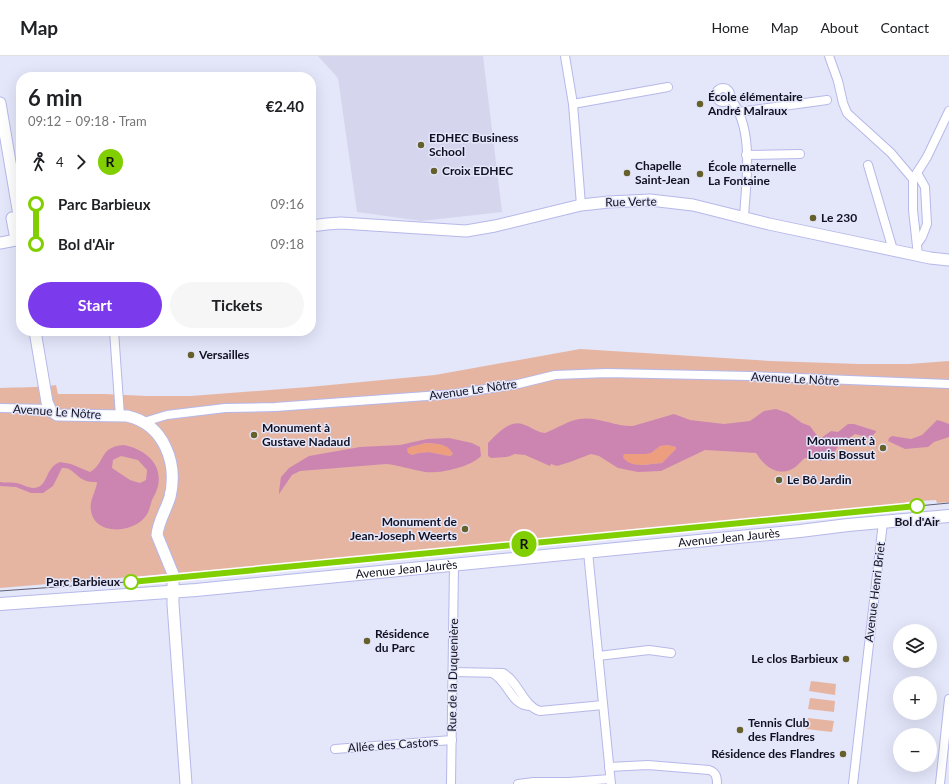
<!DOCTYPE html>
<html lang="en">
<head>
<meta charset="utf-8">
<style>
  :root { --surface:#fff; --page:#f6f6f6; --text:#202124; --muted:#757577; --line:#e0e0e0; --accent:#7c3aed }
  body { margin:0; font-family:Lato,sans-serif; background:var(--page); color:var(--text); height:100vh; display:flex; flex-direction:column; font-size:15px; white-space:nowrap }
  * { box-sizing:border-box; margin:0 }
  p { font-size:13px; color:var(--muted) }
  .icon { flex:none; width:22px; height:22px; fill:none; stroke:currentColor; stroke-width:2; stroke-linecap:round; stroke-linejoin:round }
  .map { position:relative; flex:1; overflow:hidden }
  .side { position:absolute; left:16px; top:16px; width:300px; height:264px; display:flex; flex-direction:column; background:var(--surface); border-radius:16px; box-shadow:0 4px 16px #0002 }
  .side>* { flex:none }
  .badge { padding:0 8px; border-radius:13px; font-size:14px; line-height:26px }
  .buttons { position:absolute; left:893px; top:568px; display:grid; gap:8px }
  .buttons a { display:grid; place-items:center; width:44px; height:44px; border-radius:50%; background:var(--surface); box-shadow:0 4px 16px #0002; font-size:20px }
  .map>.badge { position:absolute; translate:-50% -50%; box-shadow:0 0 0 2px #fff }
  .legs { display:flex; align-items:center; gap:6px; height:44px; padding:0 12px; font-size:13px }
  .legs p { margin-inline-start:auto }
  .overview { display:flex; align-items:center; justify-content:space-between; height:68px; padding:0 12px }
  h1 { font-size:22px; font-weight:700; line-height:30px }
  .cta { display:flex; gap:8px; margin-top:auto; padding:8px 12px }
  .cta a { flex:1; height:46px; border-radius:24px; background:var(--accent); color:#fff; font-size:16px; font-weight:700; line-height:46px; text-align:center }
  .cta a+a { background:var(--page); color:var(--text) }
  ul { padding:0 12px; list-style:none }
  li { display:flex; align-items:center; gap:14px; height:40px; font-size:15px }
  li i { display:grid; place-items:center; width:6px; height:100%; margin:0 5px; background:currentColor }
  li i::after { content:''; width:10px; height:10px; margin:-5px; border:3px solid; border-radius:50%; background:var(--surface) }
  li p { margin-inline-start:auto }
  li:first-child i { background:linear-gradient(#0000 50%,currentColor 0) }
  li:last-child i { background:linear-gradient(currentColor 50%,#0000 0) }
  header { display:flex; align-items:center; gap:24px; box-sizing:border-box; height:56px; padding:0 20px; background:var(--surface); border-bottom:1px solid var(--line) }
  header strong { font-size:19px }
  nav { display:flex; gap:22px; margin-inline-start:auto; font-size:14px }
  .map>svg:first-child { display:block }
</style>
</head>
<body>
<header>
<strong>Map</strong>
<nav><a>Home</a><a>Map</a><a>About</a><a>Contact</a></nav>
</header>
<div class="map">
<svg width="949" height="728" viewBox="0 0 949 728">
  <rect width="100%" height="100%" fill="#e4e6fa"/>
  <polygon fill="#d5d6ed" points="318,0 483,0 502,156 421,165 357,156 338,22"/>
  <g fill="#e5b5a2">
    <path d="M 580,293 L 770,305 L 859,308 L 909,308 L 949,305 L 949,446 L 937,447 L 936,444 C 926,445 905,444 898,450 L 367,501 L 0,532 L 0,332 C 19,331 37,332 56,329 L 58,338 L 104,338 L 147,340 L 191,340 L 309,331 L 435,319 Z"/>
    <polygon points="811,625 836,628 835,639 809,635"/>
    <polygon points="810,642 835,645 834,656 808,653"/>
    <polygon points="808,662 834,665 832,676 806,673"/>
  </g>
  <g fill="#ec9e7f">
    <path d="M 426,387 C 436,388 448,387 453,397 L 450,400 C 436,398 426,393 412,399 L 408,397 L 407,393 L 410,391 Z"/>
    <path d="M 668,389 L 676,391 L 676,393 L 662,407 C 649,407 630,414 622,401 L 624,398 L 646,398 L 651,397 L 660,390 Z"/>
  </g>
  <g fill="#cc85b1" fill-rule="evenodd">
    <path d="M 776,353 L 788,357 L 802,367 L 810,370 L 818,381 L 821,382 L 831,375 L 838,376 L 848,368 L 854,368 L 876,375 L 876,376 L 870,382 L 855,378 L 839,389 L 829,404 L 825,405 L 805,402 C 800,406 796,412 790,414 C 775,420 763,408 756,397 L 705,394 L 661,415 L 638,416 L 618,412 L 599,400 L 591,398 L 570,406 L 557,410 L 551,408 L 550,410 L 525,399 L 515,398 L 507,401 L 491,402 L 488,400 L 488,387 C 496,379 509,364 522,368 C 530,370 536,376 545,377 C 556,373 569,364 580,363 C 596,360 617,371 633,370 L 674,358 L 690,364 L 724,368 L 750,365 L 764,355 ZM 668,389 L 676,391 L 676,393 L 662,407 C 649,408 630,413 623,401 L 624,398 L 646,398 L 651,397 L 660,390 Z"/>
    <polygon points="937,364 941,365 949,368 949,381 934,386 928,391 905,393 888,385 889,382 892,380 911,383 922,379"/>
    <path d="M 449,382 L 472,387 L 480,391 L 481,400 C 471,411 439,418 425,416 C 412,414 399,409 386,408 L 300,415 L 292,419 L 279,438 L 279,435 L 281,421 L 289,412 L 309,400 L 360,391 L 400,389 L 427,383 ZM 426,387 C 436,388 448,387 453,398 L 450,400 C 435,398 428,393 412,399 L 408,397 L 407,393 L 410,391 Z"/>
    <path d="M 124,389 C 144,393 163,407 158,430 C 157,435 154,440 152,444 C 150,450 149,457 145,461 C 133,477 95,480 91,455 C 89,444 96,436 97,426 C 92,426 88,426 84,424 C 75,420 72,411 62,412 L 53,430 L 43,437 L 31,437 L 16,431 L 0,430 L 0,426 C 5,427 11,426 16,427 C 23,428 27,432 34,432 C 49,431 44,412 60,406 L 71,408 L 90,416 C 106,407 98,391 124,389 ZM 121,400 L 138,404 L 147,414 L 146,424 L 140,427 L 130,424 L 112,412 L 113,404 Z"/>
  </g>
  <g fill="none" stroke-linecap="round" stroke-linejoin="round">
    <defs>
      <g id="street">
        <polyline points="565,0 573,48 581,149"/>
        <polyline points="829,0 838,25 843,47 847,57 891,97 913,123"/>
        <circle cx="723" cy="39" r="7"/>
        <path d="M 730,42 C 755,72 746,125 744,161"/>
        <polyline points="573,48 668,31"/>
        <polyline points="739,56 827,44"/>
        <polyline points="746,99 800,98"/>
        <polyline points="868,109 893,194"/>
        <polyline points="917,188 922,181 927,168 925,131 917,117"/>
        <polyline points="918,199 913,154 913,123 927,101 949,55"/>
        <polyline points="114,275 120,360"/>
        <polyline points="0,352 49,353"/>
        <polyline points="144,366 167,359 225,352 275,351 454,338 518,328 555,319 607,317 750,320 949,328"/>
        <polyline points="588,496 611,728"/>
        <polyline points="598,600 649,594 671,597"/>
        <path d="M 453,616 L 503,617 C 518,625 524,651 540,655 L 603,649"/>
        <path d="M 492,617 C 508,624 511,651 531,650"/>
        <polyline points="335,693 452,684"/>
        <path d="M 609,711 L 648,709 L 709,714 C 716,716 717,721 717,728"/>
        <polyline points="451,728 454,509"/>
        <polyline points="518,728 534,726 569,726 610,723"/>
        <polyline points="853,728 883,466"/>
        <polyline points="940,728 949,643"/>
      </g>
      <g id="secondary">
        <polyline points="0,47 21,171"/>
        <polyline points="12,162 15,178 20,183"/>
        <polyline points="311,170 327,168 341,167 466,175 495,170 581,149 609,146 650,144 693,149 769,168 930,202 949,204"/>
        <polyline points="0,187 21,183"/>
        <path d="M 35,275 L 47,346 L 51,355 L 57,359 L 127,360 C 164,368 178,407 170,441 C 166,454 158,466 157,479 L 173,518 L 173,548 L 186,728"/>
      </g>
      <g id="primary">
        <path id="s1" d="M 0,548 L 196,534 L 800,475 L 848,469 L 949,460"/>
      </g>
    </defs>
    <use href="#street" stroke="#b6b8e9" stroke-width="10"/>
    <use href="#secondary" stroke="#b6b8e9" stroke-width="13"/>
    <use href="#primary" stroke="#b6b8e9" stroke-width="14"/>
    <use href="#street" stroke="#fff" stroke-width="8"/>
    <use href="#secondary" stroke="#fff" stroke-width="11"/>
    <use href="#primary" stroke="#fff" stroke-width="12"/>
    <polyline stroke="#5e5f71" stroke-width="1" points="0,535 155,524 949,447"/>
  </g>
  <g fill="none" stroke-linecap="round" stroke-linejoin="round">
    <defs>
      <polyline id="line-1" points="131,526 917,450"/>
    </defs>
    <use href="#line-1" stroke="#fff" stroke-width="9"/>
    <use href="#line-1" stroke="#81cf00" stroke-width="6"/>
  </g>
  <g fill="#66602d" stroke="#e4e6fa" stroke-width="1.5">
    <circle cx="700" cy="48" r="4"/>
    <circle cx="421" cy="89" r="4"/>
    <circle cx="434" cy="115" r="4"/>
    <circle cx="627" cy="117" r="4"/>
    <circle cx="700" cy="118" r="4"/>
    <circle cx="813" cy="162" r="4"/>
    <circle cx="191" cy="299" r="4"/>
    <circle cx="254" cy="379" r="4"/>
    <circle cx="883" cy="392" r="4"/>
    <circle cx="779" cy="424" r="4"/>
    <circle cx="465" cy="473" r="4"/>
    <circle cx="367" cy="585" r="4"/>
    <circle cx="846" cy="603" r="4"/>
    <circle cx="740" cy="674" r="4"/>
    <circle cx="843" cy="698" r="4"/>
  </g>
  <g fill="#fff" stroke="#81cf00" stroke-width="2">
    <circle cx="917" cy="450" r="7"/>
    <circle cx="131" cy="526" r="7"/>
  </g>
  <g text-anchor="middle" stroke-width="3" stroke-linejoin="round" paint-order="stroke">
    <g font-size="12" font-weight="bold" fill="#112" stroke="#e4e6fa" text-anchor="start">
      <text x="708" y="45">École élémentaire<tspan x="708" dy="14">André Malraux</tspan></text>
      <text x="429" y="86">EDHEC Business<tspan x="429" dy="14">School</tspan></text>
      <text x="635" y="114">Chapelle<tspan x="635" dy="14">Saint-Jean</tspan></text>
      <text x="708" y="115">École maternelle<tspan x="708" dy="14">La Fontaine</tspan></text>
      <text x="442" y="119">Croix EDHEC</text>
      <text x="821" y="166">Le 230</text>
      <text x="199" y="303">Versailles</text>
      <text x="262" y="376">Monument à<tspan x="262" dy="14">Gustave Nadaud</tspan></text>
      <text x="875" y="389" text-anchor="end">Monument à<tspan x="875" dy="14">Louis Bossut</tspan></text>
      <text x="787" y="428">Le Bô Jardin</text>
      <text x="457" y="470" text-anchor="end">Monument de<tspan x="457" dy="14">Jean-Joseph Weerts</tspan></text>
      <text x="375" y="582">Résidence<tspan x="375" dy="14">du Parc</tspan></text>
      <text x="838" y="607" text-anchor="end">Le clos Barbieux</text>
      <text x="748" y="671">Tennis Club<tspan x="748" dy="14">des Flandres</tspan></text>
      <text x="835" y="702" text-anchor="end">Résidence des Flandres</text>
    </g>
    <g font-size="12" fill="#112" stroke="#e4e6fa">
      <text transform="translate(631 146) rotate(-1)" y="4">Rue Verte</text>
      <text transform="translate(795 323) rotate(3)" y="4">Avenue Le Nôtre</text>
      <text transform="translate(473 334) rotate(-8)" y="4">Avenue Le Nôtre</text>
      <text transform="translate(57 356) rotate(4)" y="4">Avenue Le Nôtre</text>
      <text dy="4" stroke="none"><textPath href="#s1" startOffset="732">Avenue Jean Jaurès</textPath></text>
      <text dy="4" stroke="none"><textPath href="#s1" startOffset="408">Avenue Jean Jaurès</textPath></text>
      <text transform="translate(875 536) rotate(-83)" y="4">Avenue Henri Briet</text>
      <text transform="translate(453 619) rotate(-89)" y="4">Rue de la Duquenière</text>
      <text transform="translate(393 689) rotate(-4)" y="4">Allée des Castors</text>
    </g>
    <g font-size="12" font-weight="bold" fill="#112" stroke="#e4e6fa">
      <text x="917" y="470">Bol d'Air</text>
      <text x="120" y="530" text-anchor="end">Parc Barbieux</text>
    </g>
  </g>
</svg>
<div class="buttons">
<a><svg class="icon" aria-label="layers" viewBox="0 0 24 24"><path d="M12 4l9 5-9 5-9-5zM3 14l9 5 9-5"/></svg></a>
<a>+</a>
<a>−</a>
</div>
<b class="badge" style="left:524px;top:488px;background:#81cf00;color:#111">R</b>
<section class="side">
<div class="overview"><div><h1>6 min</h1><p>09:12 – 09:18 · Tram</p></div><b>€2.40</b></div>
<div class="legs"><svg class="icon" aria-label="walk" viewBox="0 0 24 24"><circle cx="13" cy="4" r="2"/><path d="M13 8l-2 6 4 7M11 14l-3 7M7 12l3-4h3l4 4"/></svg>4<svg class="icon" aria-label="forward" viewBox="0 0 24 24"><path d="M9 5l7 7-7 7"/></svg><b class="badge" style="background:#81cf00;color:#111">R</b></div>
<ul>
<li><i style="color:#81cf00"></i><b>Parc Barbieux</b><p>09:16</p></li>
<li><i style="color:#81cf00"></i><b>Bol d'Air</b><p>09:18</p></li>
</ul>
<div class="cta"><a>Start</a><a>Tickets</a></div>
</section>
</div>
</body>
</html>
